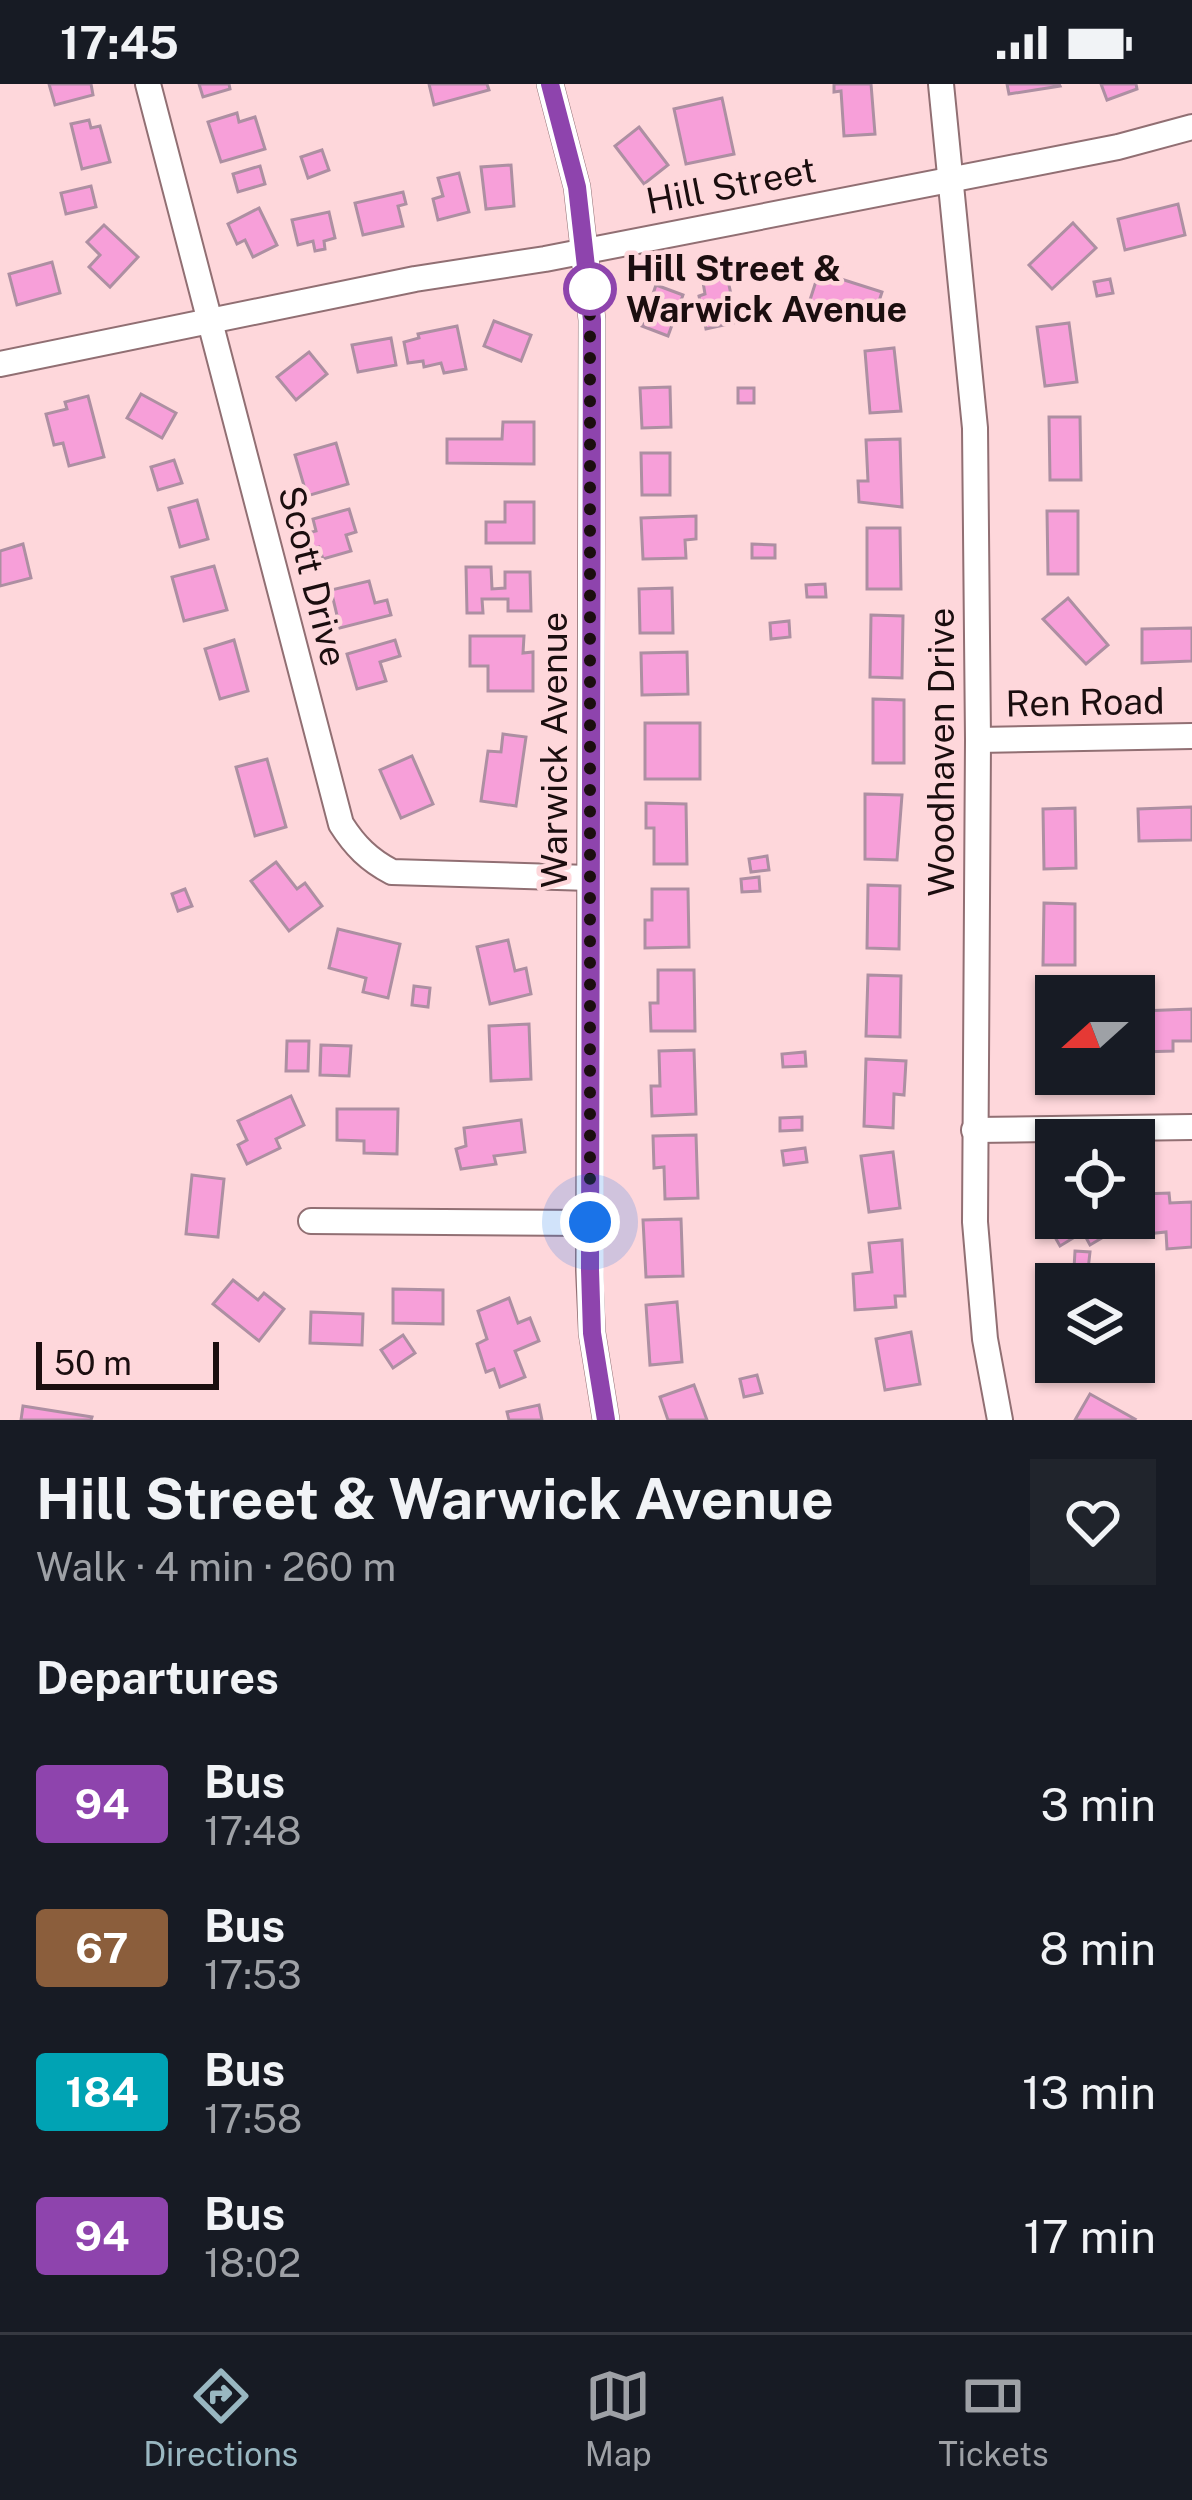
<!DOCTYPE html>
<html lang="en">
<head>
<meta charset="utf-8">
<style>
  :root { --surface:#171b24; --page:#20242c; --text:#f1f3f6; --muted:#9ea1a6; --line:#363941; --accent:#99b7c1 }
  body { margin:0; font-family:"Public Sans",sans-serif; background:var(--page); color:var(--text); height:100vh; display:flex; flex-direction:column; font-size:45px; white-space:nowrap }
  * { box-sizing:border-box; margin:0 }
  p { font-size:39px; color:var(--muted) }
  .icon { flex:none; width:66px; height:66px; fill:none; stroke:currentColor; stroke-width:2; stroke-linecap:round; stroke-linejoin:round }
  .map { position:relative; height:1336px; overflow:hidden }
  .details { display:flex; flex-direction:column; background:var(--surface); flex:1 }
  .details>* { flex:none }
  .badge { padding:0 24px; border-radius:9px; font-size:42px; line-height:78px }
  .needle { width:78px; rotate:249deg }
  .controls { position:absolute; left:1035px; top:891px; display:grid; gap:24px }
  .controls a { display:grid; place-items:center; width:120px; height:120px; border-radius:0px; background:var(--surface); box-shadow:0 3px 9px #0004; font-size:60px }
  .scale { position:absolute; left:36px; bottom:30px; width:183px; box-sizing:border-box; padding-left:12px; border:6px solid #1b0e0f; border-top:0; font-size:33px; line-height:42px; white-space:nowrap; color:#1b0e0f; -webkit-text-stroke:9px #fed7db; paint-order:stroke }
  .you { position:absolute; width:60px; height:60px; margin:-30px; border:9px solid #fff; border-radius:50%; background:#1a73e8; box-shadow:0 0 0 18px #1a73e833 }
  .map>.badge { position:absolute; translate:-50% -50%; box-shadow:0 0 0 6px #fff }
  h2 { padding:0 36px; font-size:45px; line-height:108px }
  .round { display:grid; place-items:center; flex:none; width:126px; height:126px; border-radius:0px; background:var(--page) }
  .head { display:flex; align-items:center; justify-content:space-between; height:204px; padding:0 36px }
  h1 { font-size:57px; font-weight:700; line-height:90px }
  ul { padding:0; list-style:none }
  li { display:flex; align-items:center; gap:36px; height:144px; padding:0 36px }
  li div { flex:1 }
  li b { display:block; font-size:45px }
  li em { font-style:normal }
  li .badge { min-width:132px; font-weight:700; text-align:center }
  .status { display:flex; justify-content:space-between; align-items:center; height:84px; padding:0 60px; background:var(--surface); direction:ltr }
  .status svg { height:33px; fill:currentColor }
  .tabs { display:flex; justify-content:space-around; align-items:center; height:168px; border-top:3px solid var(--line); background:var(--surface); font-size:33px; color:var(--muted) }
  .tabs a { display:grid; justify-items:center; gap:6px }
  .tabs .active { color:var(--accent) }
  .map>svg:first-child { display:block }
</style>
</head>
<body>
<div class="status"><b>17:45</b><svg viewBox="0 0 49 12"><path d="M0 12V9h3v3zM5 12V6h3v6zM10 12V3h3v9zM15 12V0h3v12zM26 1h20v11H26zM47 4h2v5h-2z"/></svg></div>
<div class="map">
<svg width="1192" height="1336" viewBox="0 0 1192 1336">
  <rect width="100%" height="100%" fill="#fed7db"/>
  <g fill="#f79fd9" stroke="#ad8fa2" stroke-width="3">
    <polygon points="49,0 91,0 93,11 55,21"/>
    <polygon points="199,0 229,0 230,5 203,13"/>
    <polygon points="429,0 487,0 489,6 434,21"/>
    <polygon points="834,0 871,0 875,50 844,52 841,7 834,8"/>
    <polygon points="1007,0 1059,0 1060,2 1009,10"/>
    <polygon points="1101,0 1136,0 1137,5 1107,16"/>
    <polygon points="722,14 734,70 686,80 674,25"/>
    <polygon points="237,29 239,38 255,33 265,65 221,78 208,38"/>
    <polygon points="89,36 91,44 100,42 110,78 82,85 71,40"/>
    <polygon points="639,43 668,81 644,100 615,62"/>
    <polygon points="322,66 329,86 308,94 301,73"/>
    <polygon points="511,81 514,122 486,125 481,83"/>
    <polygon points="260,82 265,100 238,108 233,90"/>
    <polygon points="459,89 469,128 438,136 433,115 443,112 438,94"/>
    <polygon points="91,102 96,123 66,130 61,109"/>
    <polygon points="403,108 406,120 398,122 403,142 363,151 355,119"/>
    <polygon points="1178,120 1185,151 1125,166 1118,135"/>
    <polygon points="259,124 277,161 253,173 245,156 237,160 228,140"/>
    <polygon points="329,128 335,154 324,157 325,165 315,167 313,157 298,161 292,136"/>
    <polygon points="1073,139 1096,164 1052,205 1029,181"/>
    <polygon points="104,141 138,173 110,203 89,183 100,171 87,158"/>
    <polygon points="52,178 60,209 17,221 9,190"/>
    <polygon points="819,188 882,208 872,239 809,219"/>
    <polygon points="727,192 737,238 706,245 699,212 705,210 703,198"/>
    <polygon points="1110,195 1113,209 1097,212 1094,198"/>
    <polygon points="656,201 683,211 668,252 642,242"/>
    <polygon points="494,237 531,251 521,277 484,262"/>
    <polygon points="1069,239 1077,298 1045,302 1037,243"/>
    <polygon points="457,242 466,285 444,289 441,279 424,283 423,277 408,279 404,258 419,254 418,250"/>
    <polygon points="391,254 396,281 358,288 352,261"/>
    <polygon points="894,264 901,327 870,329 865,267"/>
    <polygon points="309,268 327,290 296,316 277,293"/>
    <polygon points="670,303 671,343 642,344 640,304"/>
    <rect x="738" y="304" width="16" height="15"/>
    <polygon points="141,310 176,329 162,354 127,334"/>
    <polygon points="88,312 104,373 69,382 63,359 54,361 46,330 67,325 65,318"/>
    <polygon points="1049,333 1080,333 1081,396 1050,396"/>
    <polygon points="503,338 534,338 534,380 447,379 447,355 502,355"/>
    <polygon points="900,355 902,423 859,418 858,397 868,397 866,356"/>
    <polygon points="336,359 348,400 307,412 295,371"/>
    <polygon points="641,369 670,369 670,411 642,411"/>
    <polygon points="174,376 182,399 158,406 151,383"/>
    <polygon points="197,416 208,455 180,463 169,424"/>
    <polygon points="505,418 534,418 534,459 486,459 486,438 505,438"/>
    <polygon points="349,425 356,448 346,451 351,467 323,475 319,463 312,465 308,449 316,447 313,435"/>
    <polygon points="1047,427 1078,427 1078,490 1048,490"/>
    <polygon points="696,432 696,455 685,456 686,474 643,475 641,434"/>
    <polygon points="867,444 900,444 901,505 867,505"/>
    <polygon points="23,460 31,494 0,502 0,467"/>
    <polygon points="752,460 775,461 775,474 752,474"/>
    <polygon points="214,482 227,526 184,537 172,493"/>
    <polygon points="466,483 491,483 492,505 505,504 505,488 530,488 531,527 508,527 508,515 482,515 483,529 467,529"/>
    <polygon points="369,497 375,519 387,516 391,531 340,544 331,506"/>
    <polygon points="825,500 826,513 807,513 806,501"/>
    <polygon points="672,504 673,549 640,549 639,505"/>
    <polygon points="1068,514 1108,561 1086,580 1043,535"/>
    <polygon points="871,531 903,532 902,594 870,593"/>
    <polygon points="789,537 790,553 771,555 770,539"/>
    <polygon points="1192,544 1192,577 1142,579 1142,545"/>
    <polygon points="470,552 524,552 523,569 533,568 533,607 488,607 488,582 470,582"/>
    <polygon points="234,556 248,607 220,615 205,565"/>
    <polygon points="395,556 400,572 380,578 386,597 357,605 347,570"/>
    <polygon points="687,568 688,610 642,611 641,569"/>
    <polygon points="873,615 904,616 904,679 873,679"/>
    <rect x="645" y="639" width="55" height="56"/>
    <polygon points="503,650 526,653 516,722 481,717 488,667 501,668"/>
    <polygon points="412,672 433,720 401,734 380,686"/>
    <polygon points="267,675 286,743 255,752 236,683"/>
    <polygon points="865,710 902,711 897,776 865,775"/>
    <polygon points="646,719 686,720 687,780 654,780 654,744 646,744"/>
    <polygon points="1192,723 1192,756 1139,757 1138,725"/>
    <polygon points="1075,724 1076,784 1044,785 1043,725"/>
    <polygon points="767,772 769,786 751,788 749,775"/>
    <polygon points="276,778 297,805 305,799 322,822 289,847 251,797"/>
    <polygon points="759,793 760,807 742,808 741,795"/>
    <polygon points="868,801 900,802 899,865 867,864"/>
    <polygon points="185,805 192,822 178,827 172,810"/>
    <polygon points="652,805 688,805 689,863 645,864 645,836 652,836"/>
    <polygon points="1044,819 1075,820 1075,881 1043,881"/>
    <polygon points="338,845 400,860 388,914 363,908 366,894 329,884"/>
    <polygon points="508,856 515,887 526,884 531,910 490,920 477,863"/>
    <polygon points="658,886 694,886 695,947 651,947 650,919 658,919"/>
    <polygon points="868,891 901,892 900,953 866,952"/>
    <polygon points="414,902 430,904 428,923 412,921"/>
    <polygon points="1043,913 1056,913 1056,989 1053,989 1052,948 1044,948"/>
    <polygon points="1192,925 1192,957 1173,957 1173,967 1142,968 1141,927"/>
    <polygon points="529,940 531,995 491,997 489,942"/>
    <polygon points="287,957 309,957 308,987 286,987"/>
    <polygon points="321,961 351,962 349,992 320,991"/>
    <polygon points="694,966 696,1030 652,1032 651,1002 660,1002 659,967"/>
    <polygon points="805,968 806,982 783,983 782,970"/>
    <polygon points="866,975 906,977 904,1011 894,1010 893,1044 864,1042"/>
    <polygon points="291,1012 304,1041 276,1055 280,1064 247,1080 238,1061 247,1056 238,1037"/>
    <polygon points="337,1025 398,1025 397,1070 364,1069 364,1057 337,1056"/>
    <polygon points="802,1033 802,1046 780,1047 780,1034"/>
    <polygon points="521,1036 525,1068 494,1072 496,1080 461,1085 456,1065 466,1062 464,1044"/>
    <polygon points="696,1051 698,1114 665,1115 664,1083 654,1084 653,1052"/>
    <polygon points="805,1064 807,1078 784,1081 782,1067"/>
    <polygon points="893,1068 900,1124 869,1128 861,1072"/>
    <polygon points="192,1091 224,1095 218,1153 186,1150"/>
    <polygon points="1169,1109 1170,1119 1192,1118 1192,1163 1167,1165 1166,1148 1146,1150 1143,1110"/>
    <polygon points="1056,1122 1056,1134 1104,1134 1112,1148 1090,1161 1083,1148 1060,1162 1042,1130"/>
    <polygon points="681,1135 683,1192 646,1193 643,1136"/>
    <polygon points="902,1156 905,1212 895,1212 896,1223 855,1226 853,1190 872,1188 869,1159"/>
    <polygon points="1075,1167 1090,1168 1088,1186 1074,1185"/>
    <polygon points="233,1196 258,1216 264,1209 284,1225 259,1257 213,1220"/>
    <polygon points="393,1205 443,1206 443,1240 393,1239"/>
    <polygon points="509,1214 518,1239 530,1234 539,1257 515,1267 525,1293 500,1303 494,1285 486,1288 477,1260 487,1255 478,1227"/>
    <polygon points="677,1218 682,1278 650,1281 646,1221"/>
    <polygon points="311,1228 363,1230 362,1261 310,1259"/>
    <polygon points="911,1248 920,1300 885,1306 876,1255"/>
    <polygon points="403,1251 415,1269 393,1284 381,1266"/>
    <polygon points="757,1291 762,1309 744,1313 740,1295"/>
    <polygon points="694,1301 707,1336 668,1336 660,1313"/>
    <polygon points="1090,1310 1135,1335 1134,1336 1075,1336"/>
    <polygon points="539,1321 542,1336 509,1336 507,1328"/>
    <polygon points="23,1322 92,1333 91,1336 21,1336"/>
  </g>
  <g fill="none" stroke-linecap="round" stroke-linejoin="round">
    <defs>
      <g id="minor">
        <path d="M 148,0 L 341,740 C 355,762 369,776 392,788 L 590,794"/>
        <polyline points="550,0 577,103 592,236 589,1186 592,1249 606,1336"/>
        <polyline points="941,0 975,344 978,656 975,1138 985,1255 1000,1336"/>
        <polyline points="0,280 415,195 545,175 1118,63 1192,43"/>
        <polyline points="978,656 1192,652"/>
        <polyline points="974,1046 1192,1043"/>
        <polyline points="311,1137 590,1139"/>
      </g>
    </defs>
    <use href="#minor" stroke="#916f73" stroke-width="28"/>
    <use href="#minor" stroke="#fff" stroke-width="24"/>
  </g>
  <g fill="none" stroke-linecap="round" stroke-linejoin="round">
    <defs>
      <polyline id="line" points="550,0 577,103 592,236 590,1186 592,1249 606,1336"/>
    </defs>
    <use href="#line" stroke="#fff" stroke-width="27"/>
    <use href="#line" stroke="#8e44ad" stroke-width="18"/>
    <polyline stroke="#1b0e0f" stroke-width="12" stroke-dasharray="0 21.6" points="590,1138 590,201 590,205"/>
  </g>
  <circle fill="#fff" stroke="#8e44ad" stroke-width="6" cx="590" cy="205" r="24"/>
  <g text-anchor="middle" stroke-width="9" stroke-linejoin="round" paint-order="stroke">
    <g font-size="36" fill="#1b0e0f" stroke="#fed7db">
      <text transform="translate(731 101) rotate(-11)" y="13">Hill Street</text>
      <text transform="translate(313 492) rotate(76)" y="13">Scott Drive</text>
      <text transform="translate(1085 618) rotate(-1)" y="13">Ren Road</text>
      <text transform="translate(554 666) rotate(-90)" y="13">Warwick Avenue</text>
      <text transform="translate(941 668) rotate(-90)" y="13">Woodhaven Drive</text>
    </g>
    <g font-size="36" font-weight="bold" fill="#1b0e0f" stroke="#fed7db" text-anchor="start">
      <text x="626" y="197">Hill Street &amp;<tspan x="626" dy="41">Warwick Avenue</tspan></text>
    </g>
  </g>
</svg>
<div class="controls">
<a><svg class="needle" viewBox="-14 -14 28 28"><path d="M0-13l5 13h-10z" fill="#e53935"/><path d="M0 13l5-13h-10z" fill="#9ea1a6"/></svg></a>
<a><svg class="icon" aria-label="locate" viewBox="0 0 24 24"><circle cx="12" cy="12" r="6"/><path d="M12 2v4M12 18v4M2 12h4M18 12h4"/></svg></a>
<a><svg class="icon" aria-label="layers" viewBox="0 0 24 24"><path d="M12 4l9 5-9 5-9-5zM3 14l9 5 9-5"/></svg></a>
</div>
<div class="scale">50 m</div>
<div class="you" style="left:590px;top:1138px"></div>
</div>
<section class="details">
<div class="head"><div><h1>Hill Street &amp; Warwick Avenue</h1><p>Walk · 4 min · 260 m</p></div><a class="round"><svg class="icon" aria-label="heart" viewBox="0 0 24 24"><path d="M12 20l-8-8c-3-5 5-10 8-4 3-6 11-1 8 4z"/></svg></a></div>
<h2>Departures</h2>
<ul>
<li><span class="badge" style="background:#8e44ad;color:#fff">94</span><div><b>Bus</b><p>17:48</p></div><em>3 min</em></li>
<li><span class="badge" style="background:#8b5e3c;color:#fff">67</span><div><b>Bus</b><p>17:53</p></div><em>8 min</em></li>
<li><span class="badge" style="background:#00a3b4;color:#fff">184</span><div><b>Bus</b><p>17:58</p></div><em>13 min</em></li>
<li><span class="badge" style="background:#8e44ad;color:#fff">94</span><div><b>Bus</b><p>18:02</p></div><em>17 min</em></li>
</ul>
</section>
<nav class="tabs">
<a class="active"><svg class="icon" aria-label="directions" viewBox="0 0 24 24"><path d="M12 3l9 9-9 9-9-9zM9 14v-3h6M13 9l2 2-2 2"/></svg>Directions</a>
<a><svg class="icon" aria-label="map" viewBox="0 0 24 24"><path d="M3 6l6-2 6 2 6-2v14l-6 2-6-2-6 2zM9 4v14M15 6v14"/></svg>Map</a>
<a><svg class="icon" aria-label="tickets" viewBox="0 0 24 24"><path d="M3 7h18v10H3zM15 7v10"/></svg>Tickets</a>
</nav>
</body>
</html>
